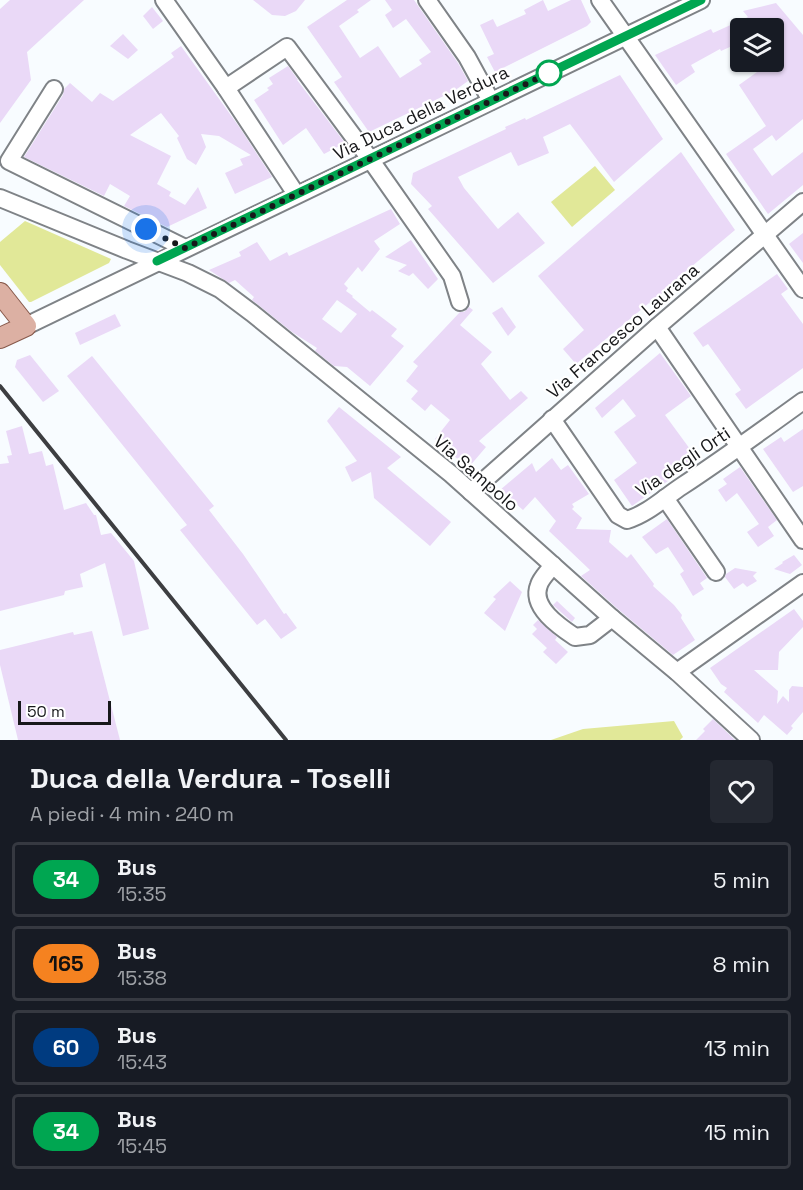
<!DOCTYPE html>
<html lang="it">
<head>
<meta charset="utf-8">
<style>
  :root { --surface:#171b24; --page:#242831; --text:#f1f3f6; --muted:#9ea1a6; --line:#363941 }
  body { margin:0; font-family:"Space Grotesk",sans-serif; background:var(--page); color:var(--text); height:100vh; display:flex; flex-direction:column; font-size:22px; white-space:nowrap }
  * { box-sizing:border-box; margin:0 }
  p { font-size:20px; color:var(--muted) }
  .icon { flex:none; width:33px; height:33px; fill:none; stroke:currentColor; stroke-width:2; stroke-linecap:round; stroke-linejoin:round }
  .map { position:relative; height:740px; overflow:hidden }
  .details { display:flex; flex-direction:column; background:var(--surface); flex:1 }
  .details>* { flex:none }
  .badge { padding:0 12px; border-radius:20px; font-size:21px; line-height:39px }
  .tools { position:absolute; left:730px; top:18px; display:grid; gap:12px }
  .tools a { display:grid; place-items:center; width:54px; height:54px; border-radius:6px; background:var(--surface); box-shadow:0 2px 4px #0004; font-size:30px }
  .scale { position:absolute; left:18px; bottom:15px; width:93px; box-sizing:border-box; padding-left:6px; border:3px solid #17181a; border-top:0; font-size:16px; line-height:21px; white-space:nowrap; color:#17181a; -webkit-text-stroke:4px #fff; paint-order:stroke }
  .you { position:absolute; width:30px; height:30px; margin:-15px; border:4px solid #fff; border-radius:50%; background:#1a73e8; box-shadow:0 0 0 9px #1a73e833 }
  .map>.badge { position:absolute; translate:-50% -50%; box-shadow:0 0 0 3px #fff }
  .round { display:grid; place-items:center; flex:none; width:63px; height:63px; border-radius:6px; background:var(--page) }
  .summary { display:flex; align-items:center; justify-content:space-between; height:102px; padding:0 30px }
  h1 { font-size:28px; font-weight:600; line-height:45px }
  ul { padding:0; list-style:none }
  li { display:flex; align-items:center; gap:18px; height:75px; margin:0 12px 9px; padding:0 18px; border:3px solid var(--line); border-radius:6px }
  li div { flex:1 }
  li b { display:block; font-size:22px }
  li em { font-style:normal }
  li .badge { min-width:66px; font-weight:700; text-align:center }
  .map>svg:first-child { display:block }
</style>
</head>
<body>
<div class="map">
<svg width="803" height="740" viewBox="0 0 803 740">
  <rect width="100%" height="100%" fill="#f8fcff"/>
  <g fill="#e1e898">
    <polygon points="595,166 615,190 572,227 551,202"/>
    <polygon points="25,221 111,259 109,263 31,302 29,302 0,265 0,242"/>
    <polygon points="674,721 683,737 680,740 551,740 583,729"/>
  </g>
  <g fill="#ead9f7" fill-rule="evenodd">
    <polygon points="10,0 84,0 27,52 31,80 0,123 0,9"/>
    <polygon points="253,0 305,0 296,11 285,16 272,15"/>
    <polygon points="347,0 371,0 357,10 359,12 339,26 360,58 378,46 400,78 422,64 419,60 431,52 406,19 393,28 385,15 392,10 385,0 414,0 458,63 468,81 454,91 369,132 334,82 342,77 307,27"/>
    <polygon points="543,0 548,11 571,0 581,0 591,22 587,26 495,72 487,57 494,54 480,25 493,19 497,27 526,14 524,10"/>
    <polygon points="776,3 803,35 803,119 776,141 772,135 753,149 772,176 803,152 803,185 768,214 726,154 766,126 739,85 771,62 774,62 774,28 741,28 741,42 721,51 720,49 691,65 695,72 676,85 655,55 711,29 713,33 748,17 743,11"/>
    <polygon points="152,7 163,21 153,29 143,16"/>
    <polygon points="123,34 138,50 128,59 110,46"/>
    <polygon points="181,46 240,128 272,177 235,194 225,173 243,165 240,159 251,155 219,136 201,134 206,147 196,165 187,159 177,138 179,136 161,113 130,135 171,156 157,184 171,192 169,196 185,205 198,187 207,208 167,227 124,206 130,196 110,184 104,196 24,157 63,95 64,89 70,83 92,102 100,93 113,101 174,57 171,53"/>
    <polygon points="288,66 298,80 297,80 345,143 324,154 306,128 283,145 254,100 269,90 267,88 273,84 269,78"/>
    <polygon points="620,75 663,139 614,182 570,124 543,137 549,153 518,166 511,152 458,177 464,188 498,229 518,212 545,243 493,283 428,209 432,206 411,184 413,173 506,129 505,127 525,118 526,120"/>
    <polygon points="681,152 735,230 666,288 667,289 650,304 649,303 576,364 563,349 584,330 538,276"/>
    <path d="M 391,209 L 400,224 L 374,241 L 380,249 L 362,272 L 358,267 L 344,284 L 348,288 L 346,291 L 353,296 L 352,297 L 370,312 L 372,310 L 397,329 L 391,336 L 404,346 L 370,386 L 347,367 L 334,366 L 315,351 L 317,348 L 292,332 L 252,300 L 254,297 L 235,280 L 229,283 L 209,270 L 241,256 L 239,252 L 257,242 L 270,261 L 287,252 L 289,256 ZM 337,300 L 357,314 L 341,333 L 322,319 Z"/>
    <polygon points="803,233 803,263 789,244"/>
    <polygon points="411,240 438,279 428,289 413,273 409,276 398,271 407,265 385,257"/>
    <polygon points="777,274 788,289 781,294 803,324 803,368 746,409 735,394 741,390 708,344 703,347 693,333"/>
    <polygon points="469,307 473,310 460,325 492,352 481,364 510,400 521,391 528,398 479,441 486,447 469,467 463,461 461,462 435,439 450,420 431,404 425,411 411,399 418,391 406,381 418,366 413,362 460,312 464,312"/>
    <polygon points="502,307 516,327 508,336 492,313"/>
    <polygon points="115,314 121,326 80,345 75,333"/>
    <polygon points="660,353 691,396 665,415 698,460 632,506 614,480 637,463 614,432 636,416 623,399 602,418 595,408"/>
    <polygon points="30,355 59,391 43,402 15,367 17,360"/>
    <polygon points="92,356 214,506 209,510 243,554 284,614 286,613 297,628 281,639 265,619 257,625 180,530 187,525 67,376"/>
    <polygon points="339,407 401,457 387,468 451,522 430,546 374,498 371,472 352,482 345,467 357,461 327,421"/>
    <polygon points="22,426 29,454 42,451 46,466 53,464 64,510 86,503 94,515 96,515 101,535 111,533 134,561 149,629 123,636 105,563 80,574 83,587 65,591 64,595 0,611 0,464 9,463 7,456 12,455 6,431"/>
    <polygon points="803,429 803,486 793,492 763,449 781,437 784,442"/>
    <polygon points="552,458 561,470 568,465 589,494 572,504 574,507 572,509 582,518 576,529 611,530 609,542 627,558 631,554 654,584 653,586 674,605 682,615 681,618 695,640 673,655 619,610 581,576 590,570 549,531 556,521 535,497 523,510 500,490 532,463 536,472"/>
    <polygon points="740,467 777,520 768,527 774,536 758,547 747,532 759,524 737,493 726,502 718,490 727,484 723,479"/>
    <polygon points="667,519 707,578 700,583 704,589 693,596 680,574 684,571 668,547 656,554 642,537"/>
    <polygon points="794,555 802,565 790,574 774,569 783,563 782,562"/>
    <polygon points="735,568 757,572 753,576 757,581 747,587 743,583 734,589 725,577 726,574"/>
    <polygon points="510,581 522,592 505,631 484,613 496,599 493,597"/>
    <polygon points="557,601 575,618 572,622 553,605"/>
    <polygon points="794,609 803,621 803,627 779,652 778,670 754,670 778,691 777,704 783,696 789,702 789,690 792,686 803,687 803,712 791,726 793,728 787,735 764,715 758,723 724,692 727,688 721,684 710,668"/>
    <polygon points="538,620 557,637 555,640 568,652 556,664 543,652 547,648 532,634 537,629 533,625"/>
    <polygon points="92,631 120,740 18,740 0,665 0,650 73,632 74,635"/>
    <polygon points="713,719 735,740 696,740 705,731 703,729"/>
  </g>
  <g fill="none" stroke-linecap="round" stroke-linejoin="round">
    <defs>
      <g id="minor">
        <polyline points="164,0 226,88 296,194"/>
        <polyline points="427,0 467,57 491,101"/>
        <polyline points="600,0 803,289"/>
        <polyline points="226,88 287,47 370,159 452,276 460,302"/>
        <polyline points="54,89 9,161 185,248"/>
        <polyline points="0,198 127,250 188,273 220,289 252,313 451,474 612,618 677,672 751,740"/>
        <polyline points="26,326 701,0"/>
        <polyline points="657,327 803,540"/>
        <path d="M 552,419 L 618,515 L 627,520 C 647,514 664,498 682,486 C 723,459 763,430 803,401"/>
        <polyline points="471,492 657,327 803,202"/>
        <polyline points="665,498 716,572"/>
        <path d="M 553,565 C 549,571 541,578 539,585 C 530,607 560,627 575,637 L 590,635 L 612,618"/>
        <polyline points="677,672 803,583"/>
      </g>
      <polyline id="major" points="0,293 26,326 0,338"/>
    </defs>
    <use href="#minor" stroke="#7f8387" stroke-width="20"/>
    <use href="#major" stroke="#87594b" stroke-width="22"/>
    <use href="#minor" stroke="#fff" stroke-width="16"/>
    <use href="#major" stroke="#dcb0a3" stroke-width="20"/>
    <polyline stroke="#3d3e41" stroke-width="4" points="0,386 286,740"/>
  </g>
  <g fill="none" stroke-linecap="round" stroke-linejoin="round">
    <defs>
      <polyline id="line" points="157,261 701,0"/>
    </defs>
    <use href="#line" stroke="#fff" stroke-width="14"/>
    <use href="#line" stroke="#00a651" stroke-width="9"/>
    <polyline stroke="#17181a" stroke-width="6" stroke-dasharray="0 10.8" points="146,229 185,248 549,73"/>
  </g>
  <circle fill="#fff" stroke="#00a651" stroke-width="3" cx="549" cy="73" r="12"/>
  <g text-anchor="middle" stroke-width="4.5" stroke-linejoin="round" paint-order="stroke">
    <g font-size="18" fill="#17181a" stroke="#fff">
      <text transform="translate(421 113) rotate(-26)" y="6">Via Duca della Verdura</text>
      <text transform="translate(623 331) rotate(-41)" y="6">Via Francesco Laurana</text>
      <text transform="translate(683 462) rotate(-34)" y="6">Via degli Orti</text>
      <text transform="translate(476 473) rotate(41)" y="6">Via Sampolo</text>
    </g>
  </g>
</svg>
<div class="tools">
<a><svg class="icon" aria-label="layers" viewBox="0 0 24 24"><path d="M12 4l9 5-9 5-9-5zM3 14l9 5 9-5"/></svg></a>
</div>
<div class="scale">50 m</div>
<div class="you" style="left:146px;top:229px"></div>
</div>
<section class="details">
<div class="summary"><div><h1>Duca della Verdura - Toselli</h1><p>A piedi · 4 min · 240 m</p></div><a class="round"><svg class="icon" aria-label="heart" viewBox="0 0 24 24"><path d="M12 20l-8-8c-3-5 5-10 8-4 3-6 11-1 8 4z"/></svg></a></div>
<ul>
<li><span class="badge" style="background:#00a651;color:#fff">34</span><div><b>Bus</b><p>15:35</p></div><em>5 min</em></li>
<li><span class="badge" style="background:#f58220;color:#111">165</span><div><b>Bus</b><p>15:38</p></div><em>8 min</em></li>
<li><span class="badge" style="background:#003b80;color:#fff">60</span><div><b>Bus</b><p>15:43</p></div><em>13 min</em></li>
<li><span class="badge" style="background:#00a651;color:#fff">34</span><div><b>Bus</b><p>15:45</p></div><em>15 min</em></li>
</ul>
</section>
</body>
</html>
